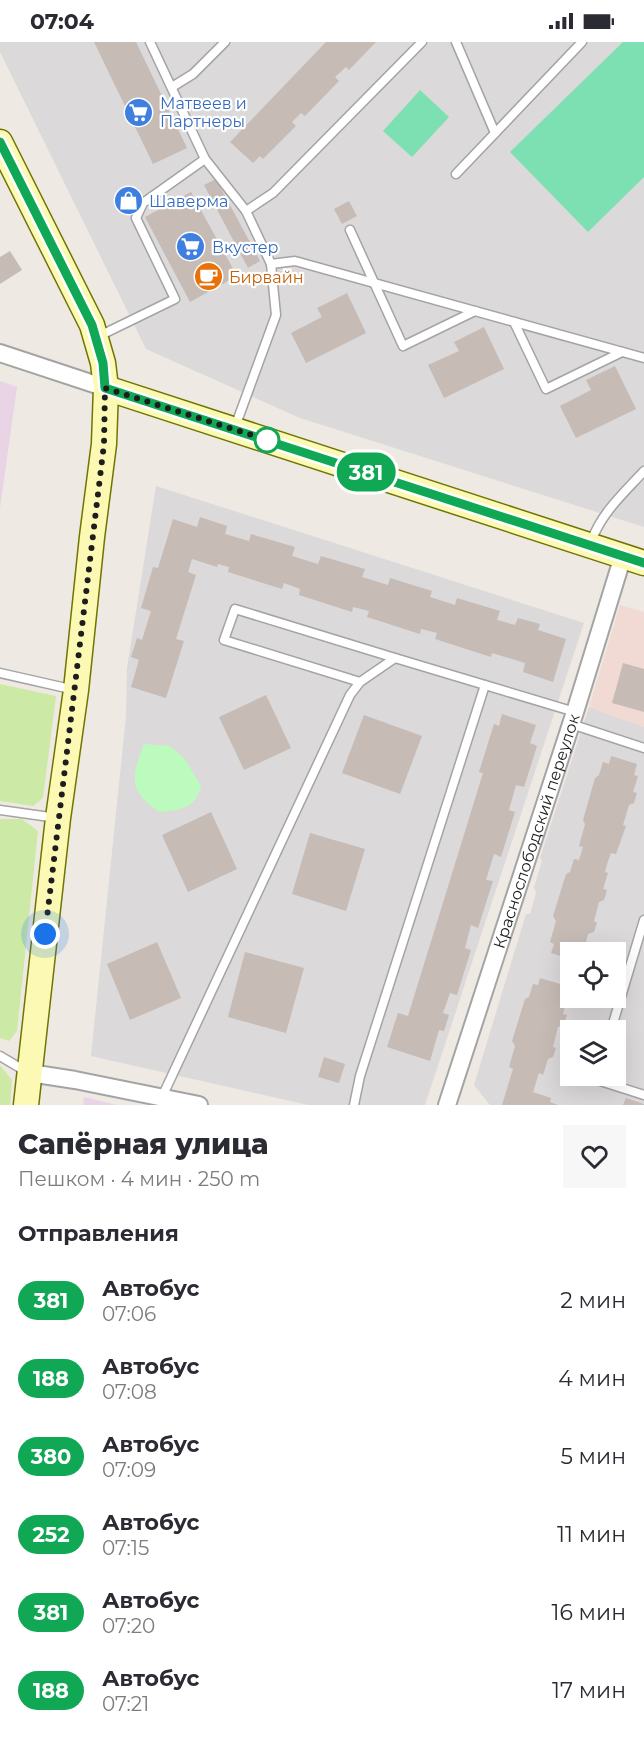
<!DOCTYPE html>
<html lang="ru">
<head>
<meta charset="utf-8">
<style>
  :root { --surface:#fff; --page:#f7f7f7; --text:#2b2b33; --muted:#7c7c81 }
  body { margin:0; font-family:Montserrat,sans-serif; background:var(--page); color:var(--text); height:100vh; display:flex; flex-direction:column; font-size:22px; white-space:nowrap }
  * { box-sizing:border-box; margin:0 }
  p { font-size:20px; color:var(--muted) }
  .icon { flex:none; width:33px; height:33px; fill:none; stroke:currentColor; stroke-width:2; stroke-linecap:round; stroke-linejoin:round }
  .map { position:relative; height:1063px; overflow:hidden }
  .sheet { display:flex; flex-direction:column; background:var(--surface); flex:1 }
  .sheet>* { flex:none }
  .badge { padding:0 12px; border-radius:20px; font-size:21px; line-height:39px }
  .controls { position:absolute; left:560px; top:900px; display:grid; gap:12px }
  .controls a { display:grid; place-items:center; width:66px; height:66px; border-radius:0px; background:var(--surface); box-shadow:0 6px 24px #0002; font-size:30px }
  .you { position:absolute; width:30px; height:30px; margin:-15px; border:4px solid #fff; border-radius:50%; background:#1a73e8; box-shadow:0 0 0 9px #1a73e833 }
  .map>.badge { position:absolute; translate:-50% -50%; box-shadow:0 0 0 3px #fff }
  h2 { padding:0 18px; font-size:22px; line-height:54px }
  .round { display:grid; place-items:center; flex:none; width:63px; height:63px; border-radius:0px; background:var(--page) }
  .overview { display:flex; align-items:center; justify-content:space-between; height:102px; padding:0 18px }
  h1 { font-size:28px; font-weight:800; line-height:45px }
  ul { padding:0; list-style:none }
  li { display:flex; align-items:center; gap:18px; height:78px; padding:0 18px }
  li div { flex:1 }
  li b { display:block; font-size:22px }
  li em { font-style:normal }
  li .badge { min-width:66px; font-weight:700; text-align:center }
  .status { display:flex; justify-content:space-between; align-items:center; height:42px; padding:0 30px; background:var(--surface); direction:ltr }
  .status svg { height:16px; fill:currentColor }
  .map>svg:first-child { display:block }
</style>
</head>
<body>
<div class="status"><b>07:04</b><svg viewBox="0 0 49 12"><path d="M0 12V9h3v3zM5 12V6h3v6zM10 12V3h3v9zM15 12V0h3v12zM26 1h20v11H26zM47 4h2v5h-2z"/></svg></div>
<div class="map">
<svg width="644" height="1063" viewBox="0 0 644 1063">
  <rect width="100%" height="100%" fill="#eee9e2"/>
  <g fill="#dbd9da" fill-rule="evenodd">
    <polygon points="0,0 644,0 644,485 300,376 146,307 0,10"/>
    <polygon points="156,444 584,581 425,1063 308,1063 91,1014 126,674 127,626"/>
    <path d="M 589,665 L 644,685 L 644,1063 L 490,1063 L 474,1043 L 526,872 L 530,872 L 536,851 L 534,845 L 542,819 L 540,816 ZM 570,910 L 615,910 L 615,956 L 570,956 ZM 570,988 L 615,988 L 615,1034 L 570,1034 Z"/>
  </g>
  <g fill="#e8d4e5">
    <polygon points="0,339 17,345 0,466"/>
    <polygon points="84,1055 117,1063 83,1063"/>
  </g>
  <polygon fill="#f1dad4" points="620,563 644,570 644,685 589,665"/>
  <g fill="#cceaa6">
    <polygon points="0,642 56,654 43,756 33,764 0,759"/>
    <polygon points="0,777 22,777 38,789 17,989 9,999 0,996"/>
    <polygon points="0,1023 12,1038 10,1063 0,1063"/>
  </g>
  <path fill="#bdfabd" d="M 144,702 L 170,704 L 185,717 L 201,744 C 196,767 180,768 160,770 C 128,750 131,734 144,702 Z"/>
  <g fill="#7de0b3">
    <polygon points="623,0 644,0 644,135 588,190 510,110"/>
    <polygon points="420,48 449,75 412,115 383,89"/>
  </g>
  <g fill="#c6bbb5">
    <polygon points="94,0 136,0 187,106 153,122"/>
    <polygon points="326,0 376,0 349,28 346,25 335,35 339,39 305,74 301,71 292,80 296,84 263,117 260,114 253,121 230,100"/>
    <polygon points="216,137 260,219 248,226 204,143"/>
    <polygon points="129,149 136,164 127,168 120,154"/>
    <polygon points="191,150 237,234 190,260 145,175"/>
    <polygon points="349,159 357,174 342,182 334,167"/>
    <polygon points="10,209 22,228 0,242 0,215"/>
    <polygon points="347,251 366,291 306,321 291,291 322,275 317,266"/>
    <polygon points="484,285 504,327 444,356 428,323 459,309 454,300"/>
    <polygon points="615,324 636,367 576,396 560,364 591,348 586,338"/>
    <polygon points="200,475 227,484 225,492 249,499 251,492 295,505 292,514 318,522 321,514 365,527 362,535 388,543 390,536 432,549 430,555 455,563 457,556 500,569 497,578 515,583 518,576 540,582 538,588 566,597 553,640 523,630 525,621 492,611 491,615 435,597 437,591 421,587 420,592 367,575 369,569 353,565 352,570 299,553 300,547 284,541 282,547 228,530 229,525 218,522 217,525 192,517 188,530 196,533 176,597 184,599 166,656 131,645 139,618 131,615 137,596 142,598 151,569 141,566 153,525 158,526 173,477 197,485"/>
    <polygon points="623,621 644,627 644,670 612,661"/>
    <polygon points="266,653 291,706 244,728 219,675"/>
    <polygon points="502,672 536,683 530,701 537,704 524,745 516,743 509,768 515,770 501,815 494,812 486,838 493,839 478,886 471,883 465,906 471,908 457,953 450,951 443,971 449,973 444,989 439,988 430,1019 387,1005 398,971 408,974 483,731 479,730 494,682 499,684"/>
    <polygon points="364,673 422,694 400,752 342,731"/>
    <polygon points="611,714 637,722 634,733 638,734 633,750 637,751 634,761 629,763 623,783 626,784 616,812 611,811 608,819 605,830 608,831 603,847 607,848 604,858 599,860 594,879 597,881 594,890 588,892 584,908 579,906 578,910 570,910 570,917 551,911 554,902 550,900 556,879 553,874 566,832 570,830 574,817 579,818 583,805 579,804 585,782 583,778 595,736 599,733 603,720 609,722"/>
    <polygon points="211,770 237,827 188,850 162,793"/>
    <polygon points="310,791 365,807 346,869 292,852"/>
    <polygon points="157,900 181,956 130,978 107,922"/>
    <polygon points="245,910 304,926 286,991 228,975"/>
    <polygon points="540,936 567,944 564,955 567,956 563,972 567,973 564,983 558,985 553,1005 556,1006 553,1015 548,1017 543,1033 539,1031 533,1050 551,1056 550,1060 558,1063 502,1063 513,1027 509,1025 515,1004 512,999 525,957 529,955 533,942 538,943"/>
    <polygon points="324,1015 345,1022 339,1041 318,1035"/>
    <polygon points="626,1056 644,1062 644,1063 623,1063"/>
  </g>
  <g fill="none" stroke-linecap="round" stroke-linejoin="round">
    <defs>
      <g id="lane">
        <polyline points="150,0 205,117 246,169"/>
        <polyline points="456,0 495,91"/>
        <polyline points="172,45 193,32 225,0"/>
        <polyline points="456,132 582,0"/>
        <polyline points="350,188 403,304 475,269"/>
        <polyline points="271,222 295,219 644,316"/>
        <polyline points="514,280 546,347 622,310"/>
        <polyline points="97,295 175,257 136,176 143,161 205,117"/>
        <polyline points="235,385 276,273 271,222 246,169 273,151 422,0"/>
        <path d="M 591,500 C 601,471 624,451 644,429"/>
        <polyline points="0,631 75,648"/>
        <polyline points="360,640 224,598 235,567 395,616"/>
        <polyline points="571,682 644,706"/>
        <polyline points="0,768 57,776"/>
        <polyline points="611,988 644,878"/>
        <polyline points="0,1014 27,1030"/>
        <polyline points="598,1034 597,1038 644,1053"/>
        <polyline points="162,1055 350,653 360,640 395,616 485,643"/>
        <polyline points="354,1063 360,1034 485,643 575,670"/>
      </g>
      <g id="street">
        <polyline points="0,311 106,346"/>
        <polyline points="30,1031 75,1038 199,1063"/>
        <path id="s1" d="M 447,1063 L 575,670 L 623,514"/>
      </g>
      <g id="secondary">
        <polyline points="0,100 92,283 103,321 106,346 104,402 92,495 76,648 58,776 26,1063"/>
        <polyline points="106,346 644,521"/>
      </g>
    </defs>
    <use href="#lane" stroke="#a4a4a4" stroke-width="11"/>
    <use href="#street" stroke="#a4a4a4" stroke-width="20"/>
    <use href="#secondary" stroke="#707502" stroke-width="27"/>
    <use href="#lane" stroke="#fff" stroke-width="8"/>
    <use href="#street" stroke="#fff" stroke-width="16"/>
    <use href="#secondary" stroke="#fbf9b3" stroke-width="24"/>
  </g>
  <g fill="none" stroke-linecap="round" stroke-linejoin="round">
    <defs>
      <polyline id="line" points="0,100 92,283 103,321 105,346 644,521"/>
    </defs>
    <use href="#line" stroke="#fff" stroke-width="14"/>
    <use href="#line" stroke="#10a855" stroke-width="9"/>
    <polyline stroke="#1d1d1d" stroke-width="6" stroke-dasharray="0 10.8" points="45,892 104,402 105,346 267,398"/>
  </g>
  <defs>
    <symbol id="supermarket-disc" viewBox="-11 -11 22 22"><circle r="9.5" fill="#3f7fe0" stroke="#fff"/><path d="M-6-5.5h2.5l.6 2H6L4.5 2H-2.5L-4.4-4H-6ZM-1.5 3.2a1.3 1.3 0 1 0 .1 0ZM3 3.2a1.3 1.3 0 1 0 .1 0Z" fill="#fff"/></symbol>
    <symbol id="shop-disc" viewBox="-11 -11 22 22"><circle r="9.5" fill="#3f7fe0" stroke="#fff"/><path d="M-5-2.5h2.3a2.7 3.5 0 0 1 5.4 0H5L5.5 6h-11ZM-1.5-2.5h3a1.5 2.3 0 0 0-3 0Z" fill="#fff"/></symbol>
    <symbol id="cafe-disc" viewBox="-11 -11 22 22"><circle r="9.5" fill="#e8710a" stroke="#fff"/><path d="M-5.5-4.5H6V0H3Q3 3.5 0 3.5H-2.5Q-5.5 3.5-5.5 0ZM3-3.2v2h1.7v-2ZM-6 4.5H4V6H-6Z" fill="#fff"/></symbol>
  </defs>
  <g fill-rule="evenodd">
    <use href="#supermarket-disc" x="122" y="54" width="33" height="33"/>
    <use href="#shop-disc" x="112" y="142" width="33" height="33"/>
    <use href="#supermarket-disc" x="174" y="188" width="33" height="33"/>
    <use href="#cafe-disc" x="192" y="218" width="33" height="33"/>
  </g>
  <circle fill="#fff" stroke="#10a855" stroke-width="3" cx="267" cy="398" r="12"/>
  <g text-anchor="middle" stroke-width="4.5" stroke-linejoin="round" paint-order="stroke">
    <g font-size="16" fill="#366cbe" stroke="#fff" text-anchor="start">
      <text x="160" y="67">Матвеев и<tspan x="160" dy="18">Партнеры</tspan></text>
      <text x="149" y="165">Шаверма</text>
      <text x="212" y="211">Вкустер</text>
    </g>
    <g font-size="16" fill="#c56008" stroke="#fff" text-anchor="start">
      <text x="229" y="241">Бирвайн</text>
    </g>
    <g font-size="16" fill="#1d1d1d" stroke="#fff">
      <text dy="6" stroke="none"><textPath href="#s1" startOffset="288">Краснослободский переулок</textPath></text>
    </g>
  </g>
</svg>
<div class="controls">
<a><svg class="icon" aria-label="locate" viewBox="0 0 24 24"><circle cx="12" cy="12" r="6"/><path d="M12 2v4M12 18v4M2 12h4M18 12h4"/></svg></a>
<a><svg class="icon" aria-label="layers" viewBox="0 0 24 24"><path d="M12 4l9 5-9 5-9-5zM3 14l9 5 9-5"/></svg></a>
</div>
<div class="you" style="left:45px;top:892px"></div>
<b class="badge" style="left:366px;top:430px;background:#10a855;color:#fff">381</b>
</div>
<section class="sheet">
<div class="overview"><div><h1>Сапёрная улица</h1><p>Пешком · 4 мин · 250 m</p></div><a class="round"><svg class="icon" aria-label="heart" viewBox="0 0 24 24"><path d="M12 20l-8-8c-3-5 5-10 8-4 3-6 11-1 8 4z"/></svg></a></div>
<h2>Отправления</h2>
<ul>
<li><span class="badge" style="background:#10a855;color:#fff">381</span><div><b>Автобус</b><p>07:06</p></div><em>2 мин</em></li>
<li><span class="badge" style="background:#10a855;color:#fff">188</span><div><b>Автобус</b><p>07:08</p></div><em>4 мин</em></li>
<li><span class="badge" style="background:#10a855;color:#fff">380</span><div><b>Автобус</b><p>07:09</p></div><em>5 мин</em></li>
<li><span class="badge" style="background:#10a855;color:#fff">252</span><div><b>Автобус</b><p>07:15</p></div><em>11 мин</em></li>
<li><span class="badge" style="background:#10a855;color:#fff">381</span><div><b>Автобус</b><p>07:20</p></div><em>16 мин</em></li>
<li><span class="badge" style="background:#10a855;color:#fff">188</span><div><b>Автобус</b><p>07:21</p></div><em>17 мин</em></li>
</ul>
</section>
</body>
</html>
